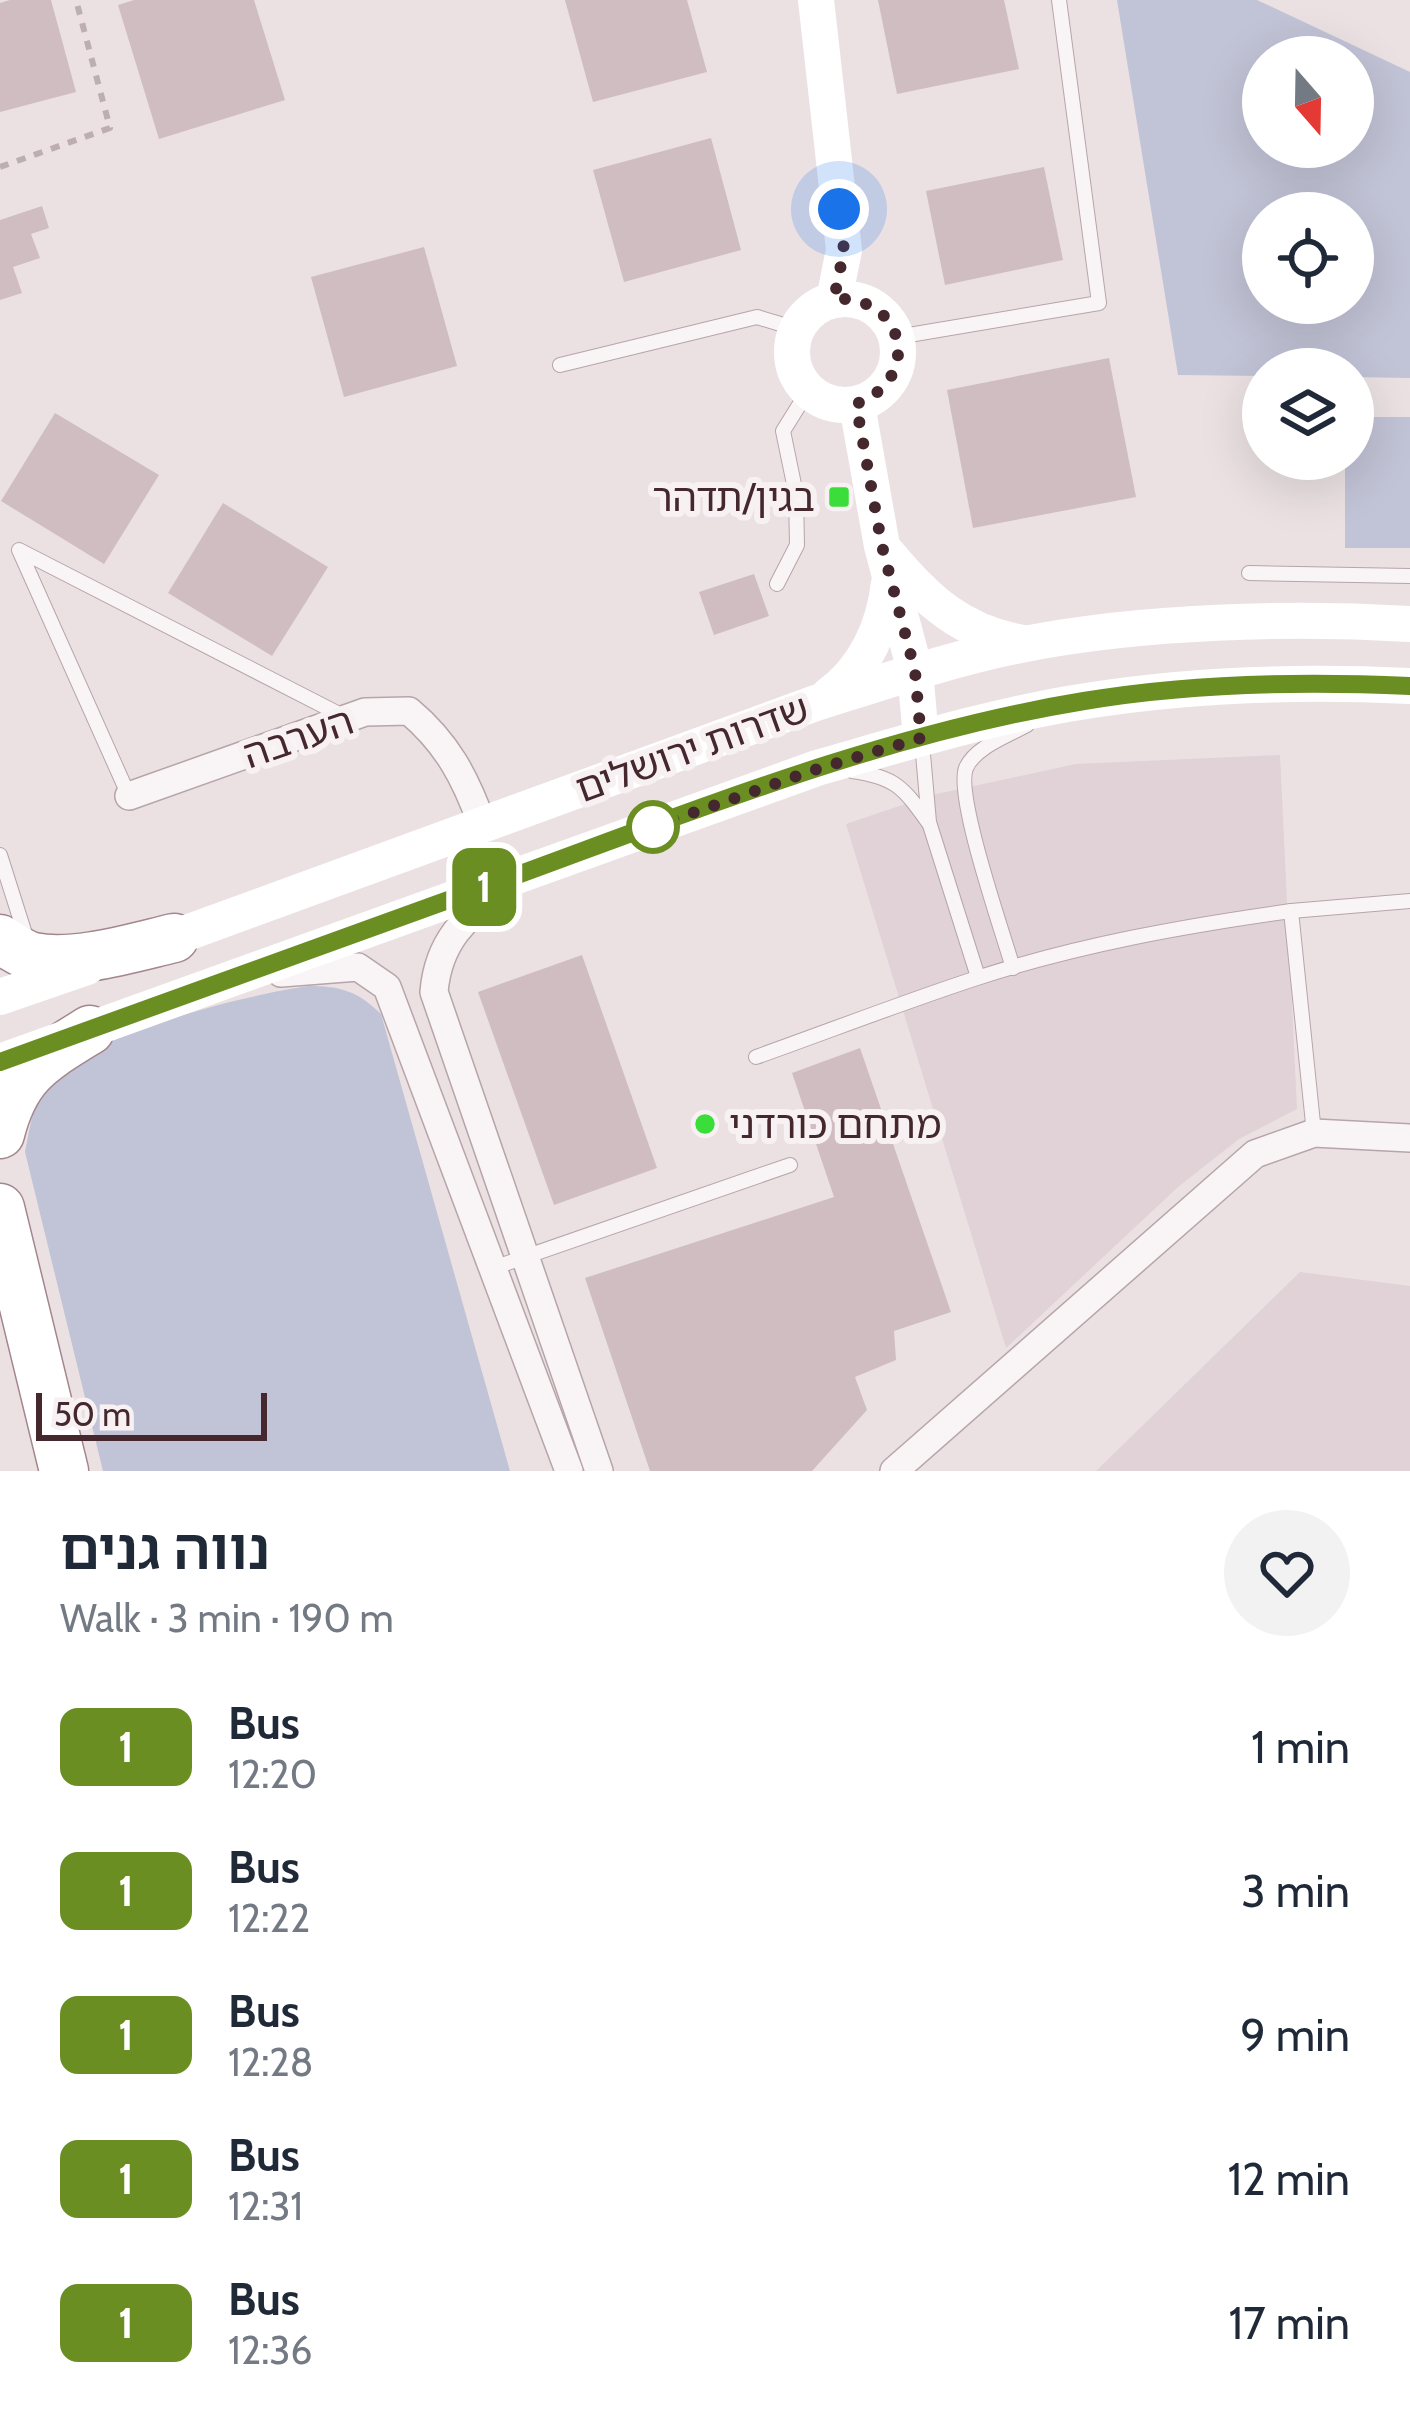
<!DOCTYPE html>
<html lang="en">
<head>
<meta charset="utf-8">
<style>
  :root { --surface:#fff; --page:#f2f2f3; --text:#1f2937; --muted:#747a83 }
  body { margin:0; font-family:Cabin,"Noto Sans Hebrew",sans-serif; background:var(--page); color:var(--text); height:100vh; display:flex; flex-direction:column; font-size:45px; white-space:nowrap }
  * { box-sizing:border-box; margin:0 }
  p { font-size:39px; color:var(--muted) }
  .icon { flex:none; width:66px; height:66px; fill:none; stroke:currentColor; stroke-width:2; stroke-linecap:round; stroke-linejoin:round }
  .map { position:relative; height:1471px; overflow:hidden }
  .side { display:flex; flex-direction:column; background:var(--surface); flex:1 }
  .side>* { flex:none }
  .badge { padding:0 24px; border-radius:18px; font-size:42px; line-height:78px }
  .needle { width:78px; rotate:160deg }
  .controls { position:absolute; left:1242px; top:36px; display:grid; gap:24px }
  .controls a { display:grid; place-items:center; width:132px; height:132px; border-radius:50%; background:var(--surface); box-shadow:0 12px 48px #0002; font-size:60px }
  .scale { position:absolute; left:36px; bottom:30px; width:231px; box-sizing:border-box; padding-left:12px; border:6px solid #45272e; border-top:0; font-size:33px; line-height:42px; white-space:nowrap; color:#45272e; -webkit-text-stroke:9px #f8f1f3; paint-order:stroke }
  .you { position:absolute; width:60px; height:60px; margin:-30px; border:9px solid #fff; border-radius:50%; background:#1a73e8; box-shadow:0 0 0 18px #1a73e833 }
  .map>.badge { position:absolute; translate:-50% -50%; box-shadow:0 0 0 6px #fff }
  .round { display:grid; place-items:center; flex:none; width:126px; height:126px; border-radius:63px; background:var(--page) }
  .overview { display:flex; align-items:center; justify-content:space-between; height:204px; padding:0 60px }
  h1 { font-size:57px; font-weight:600; line-height:90px }
  ul { padding:0; list-style:none }
  li { display:flex; align-items:center; gap:36px; height:144px; padding:0 60px }
  li div { flex:1 }
  li b { display:block; font-size:45px }
  li em { font-style:normal }
  li .badge { min-width:132px; font-weight:700; text-align:center }
  .map>svg:first-child { display:block }
</style>
</head>
<body>
<div class="map">
<svg width="1410" height="1471" viewBox="0 0 1410 1471">
  <rect width="100%" height="100%" fill="#ebe1e3"/>
  <g fill="#e0d2d6">
    <polygon points="1280,755 1297,1109 1239,1139 1178,1187 1006,1348 846,824 932,795 1076,764"/>
    <polygon points="1300,1272 1410,1286 1410,1471 1096,1471"/>
  </g>
  <g fill="#c1c3d6" fill-rule="evenodd">
    <path d="M 1117,0 L 1257,0 L 1410,72 L 1410,378 L 1353,377 L 1353,369 L 1263,369 L 1263,376 L 1178,375 ZM 1263,57 L 1353,57 L 1353,147 L 1263,147 ZM 1263,213 L 1353,213 L 1353,303 L 1263,303 Z"/>
    <polygon points="1353,417 1410,417 1410,548 1345,548 1345,459 1353,459"/>
    <path d="M 308,986 C 340,986 358,991 381,1014 L 510,1471 L 103,1471 L 25,1152 C 30,1128 33,1101 49,1082 C 93,1032 242,996 308,986 Z"/>
  </g>
  <g fill="#cfbdc1">
    <polygon points="10,0 51,0 76,92 0,112 0,3"/>
    <polygon points="134,0 254,0 285,100 159,139 118,5"/>
    <polygon points="565,0 687,0 707,72 593,102"/>
    <polygon points="878,0 1004,0 1019,69 897,94"/>
    <polygon points="711,138 741,250 624,282 593,170"/>
    <polygon points="1044,167 1063,260 945,285 926,191"/>
    <polygon points="42,206 49,228 31,234 40,258 13,267 22,293 0,300 0,220"/>
    <polygon points="424,247 457,366 344,397 311,277"/>
    <polygon points="1109,358 1136,497 973,528 947,390"/>
    <polygon points="55,413 159,475 104,564 1,501"/>
    <polygon points="223,503 328,567 272,656 168,593"/>
    <polygon points="754,574 769,616 714,635 699,592"/>
    <polygon points="582,955 657,1168 554,1205 478,992"/>
    <polygon points="860,1048 951,1312 894,1331 896,1360 855,1377 867,1410 812,1471 650,1471 585,1278 834,1197 792,1073"/>
  </g>
  <g fill="none" stroke-linecap="round" stroke-linejoin="round">
    <defs>
      <g id="lane">
        <polyline points="897,337 1099,303 1059,0"/>
        <polyline points="560,365 757,317 797,329"/>
        <polyline points="1249,573 1410,576"/>
        <polyline points="777,584 797,545 796,494 783,431 808,391"/>
        <polyline points="922,743 929,822 978,977"/>
        <path d="M 852,771 C 895,777 903,787 928,822"/>
        <polyline points="129,796 19,550 343,716"/>
        <polyline points="0,855 26,937"/>
        <polyline points="1291,911 1410,901"/>
        <path d="M 1013,968 C 1003,933 955,796 966,768 C 975,747 1009,735 1027,725"/>
        <path d="M 756,1057 C 829,1031 901,1003 974,979 C 1077,945 1184,926 1291,911 L 1314,1133"/>
        <polyline points="493,1268 790,1165"/>
      </g>
      <g id="street">
        <path d="M 129,796 L 365,712 L 409,711 C 447,743 465,777 482,824"/>
        <path d="M 506,891 C 464,914 438,944 434,992 L 599,1471"/>
        <polyline points="281,973 358,967 387,987 569,1471"/>
        <polyline points="894,1471 1255,1154 1314,1133 1410,1138"/>
      </g>
      <g id="highway">
        <path d="M 0,939 C 9,945 22,954 33,957 C 73,966 135,947 174,938"/>
        <path d="M 0,1134 C 15,1074 40,1061 90,1030"/>
        <polyline points="0,1208 64,1471"/>
      </g>
    </defs>
    <use href="#lane" stroke="#b6a5a9" stroke-width="16"/>
    <use href="#street" stroke="#b6a5a9" stroke-width="30"/>
    <use href="#highway" stroke="#a3868e" stroke-width="51"/>
    <polyline stroke="#bcaeb1" stroke-width="6" stroke-dasharray="9 9" stroke-linecap="butt" points="0,167 110,128 76,0"/>
    <use href="#lane" stroke="#f9f4f5" stroke-width="14"/>
    <use href="#street" stroke="#f9f4f5" stroke-width="27"/>
    <g stroke="#fff" stroke-width="36">
      <polyline points="816,0 844,250 834,300"/>
      <circle cx="845" cy="352" r="53"/>
      <polyline points="857,405 882,546 915,671 921,738"/>
      <path d="M 888,554 C 926,600 962,633 1023,643"/>
      <path d="M 829,695 C 865,669 884,627 889,583"/>
      <path d="M 151,946 L 813,704 C 883,682 953,658 1025,644 C 1143,621 1290,617 1410,624"/>
      <polyline points="0,997 87,967"/>
      <path d="M 0,1062 L 817,768 C 905,743 995,715 1086,701 C 1192,684 1303,681 1410,686"/>
    </g>
    <use href="#highway" stroke="#fff" stroke-width="48"/>
  </g>
  <g fill="none" stroke-linecap="round" stroke-linejoin="round">
    <defs>
      <path id="line" d="M 0,1062 C 171,1001 342,940 512,877 C 698,809 887,733 1084,701 C 1190,683 1303,681 1410,686"/>
    </defs>
    <use href="#line" stroke="#fff" stroke-width="27"/>
    <use href="#line" stroke="#6b8e23" stroke-width="18"/>
    <path stroke="#45272e" stroke-width="12" stroke-dasharray="0 21.6" d="M 653,827 L 817,769 L 921,738 L 915,671 L 882,546 L 856,404 C 923,379 906,295 834,299 L 844,250 L 839,209"/>
  </g>
  <g fill="#3add39" stroke="#f8f1f3" stroke-width="4.5">
    <rect x="827" y="485" width="24" height="24" rx="6"/>
    <circle cx="705" cy="1124" r="12"/>
  </g>
  <circle fill="#fff" stroke="#6b8e23" stroke-width="6" cx="653" cy="827" r="24"/>
  <g text-anchor="middle" stroke-width="12" stroke-linejoin="round" paint-order="stroke">
    <g font-size="39" fill="#45272e" stroke="#f8f1f3" text-anchor="end">
      <text x="815" y="511">בגין/תדהר</text>
      <text x="729" y="1138" text-anchor="start">מתחם כורדני</text>
    </g>
    <g font-size="39" fill="#45272e" stroke="#f8f1f3">
      <text transform="translate(298 737) rotate(-19)" y="14">הערבה</text>
      <text transform="translate(692 748) rotate(-20)" y="14">שדרות ירושלים</text>
    </g>
  </g>
</svg>
<div class="controls">
<a><svg class="needle" viewBox="-14 -14 28 28"><path d="M0-13l5 13h-10z" fill="#e53935"/><path d="M0 13l5-13h-10z" fill="#747a83"/></svg></a>
<a><svg class="icon" aria-label="locate" viewBox="0 0 24 24"><circle cx="12" cy="12" r="6"/><path d="M12 2v4M12 18v4M2 12h4M18 12h4"/></svg></a>
<a><svg class="icon" aria-label="layers" viewBox="0 0 24 24"><path d="M12 4l9 5-9 5-9-5zM3 14l9 5 9-5"/></svg></a>
</div>
<div class="scale">50 m</div>
<div class="you" style="left:839px;top:209px"></div>
<b class="badge" style="left:484px;top:887px;background:#6b8e23;color:#fff">1</b>
</div>
<section class="side">
<div class="overview"><div><h1>נווה גנים</h1><p>Walk · 3 min · 190 m</p></div><a class="round"><svg class="icon" aria-label="heart" viewBox="0 0 24 24"><path d="M12 20l-8-8c-3-5 5-10 8-4 3-6 11-1 8 4z"/></svg></a></div>
<ul>
<li><span class="badge" style="background:#6b8e23;color:#fff">1</span><div><b>Bus</b><p>12:20</p></div><em>1 min</em></li>
<li><span class="badge" style="background:#6b8e23;color:#fff">1</span><div><b>Bus</b><p>12:22</p></div><em>3 min</em></li>
<li><span class="badge" style="background:#6b8e23;color:#fff">1</span><div><b>Bus</b><p>12:28</p></div><em>9 min</em></li>
<li><span class="badge" style="background:#6b8e23;color:#fff">1</span><div><b>Bus</b><p>12:31</p></div><em>12 min</em></li>
<li><span class="badge" style="background:#6b8e23;color:#fff">1</span><div><b>Bus</b><p>12:36</p></div><em>17 min</em></li>
</ul>
</section>
</body>
</html>
